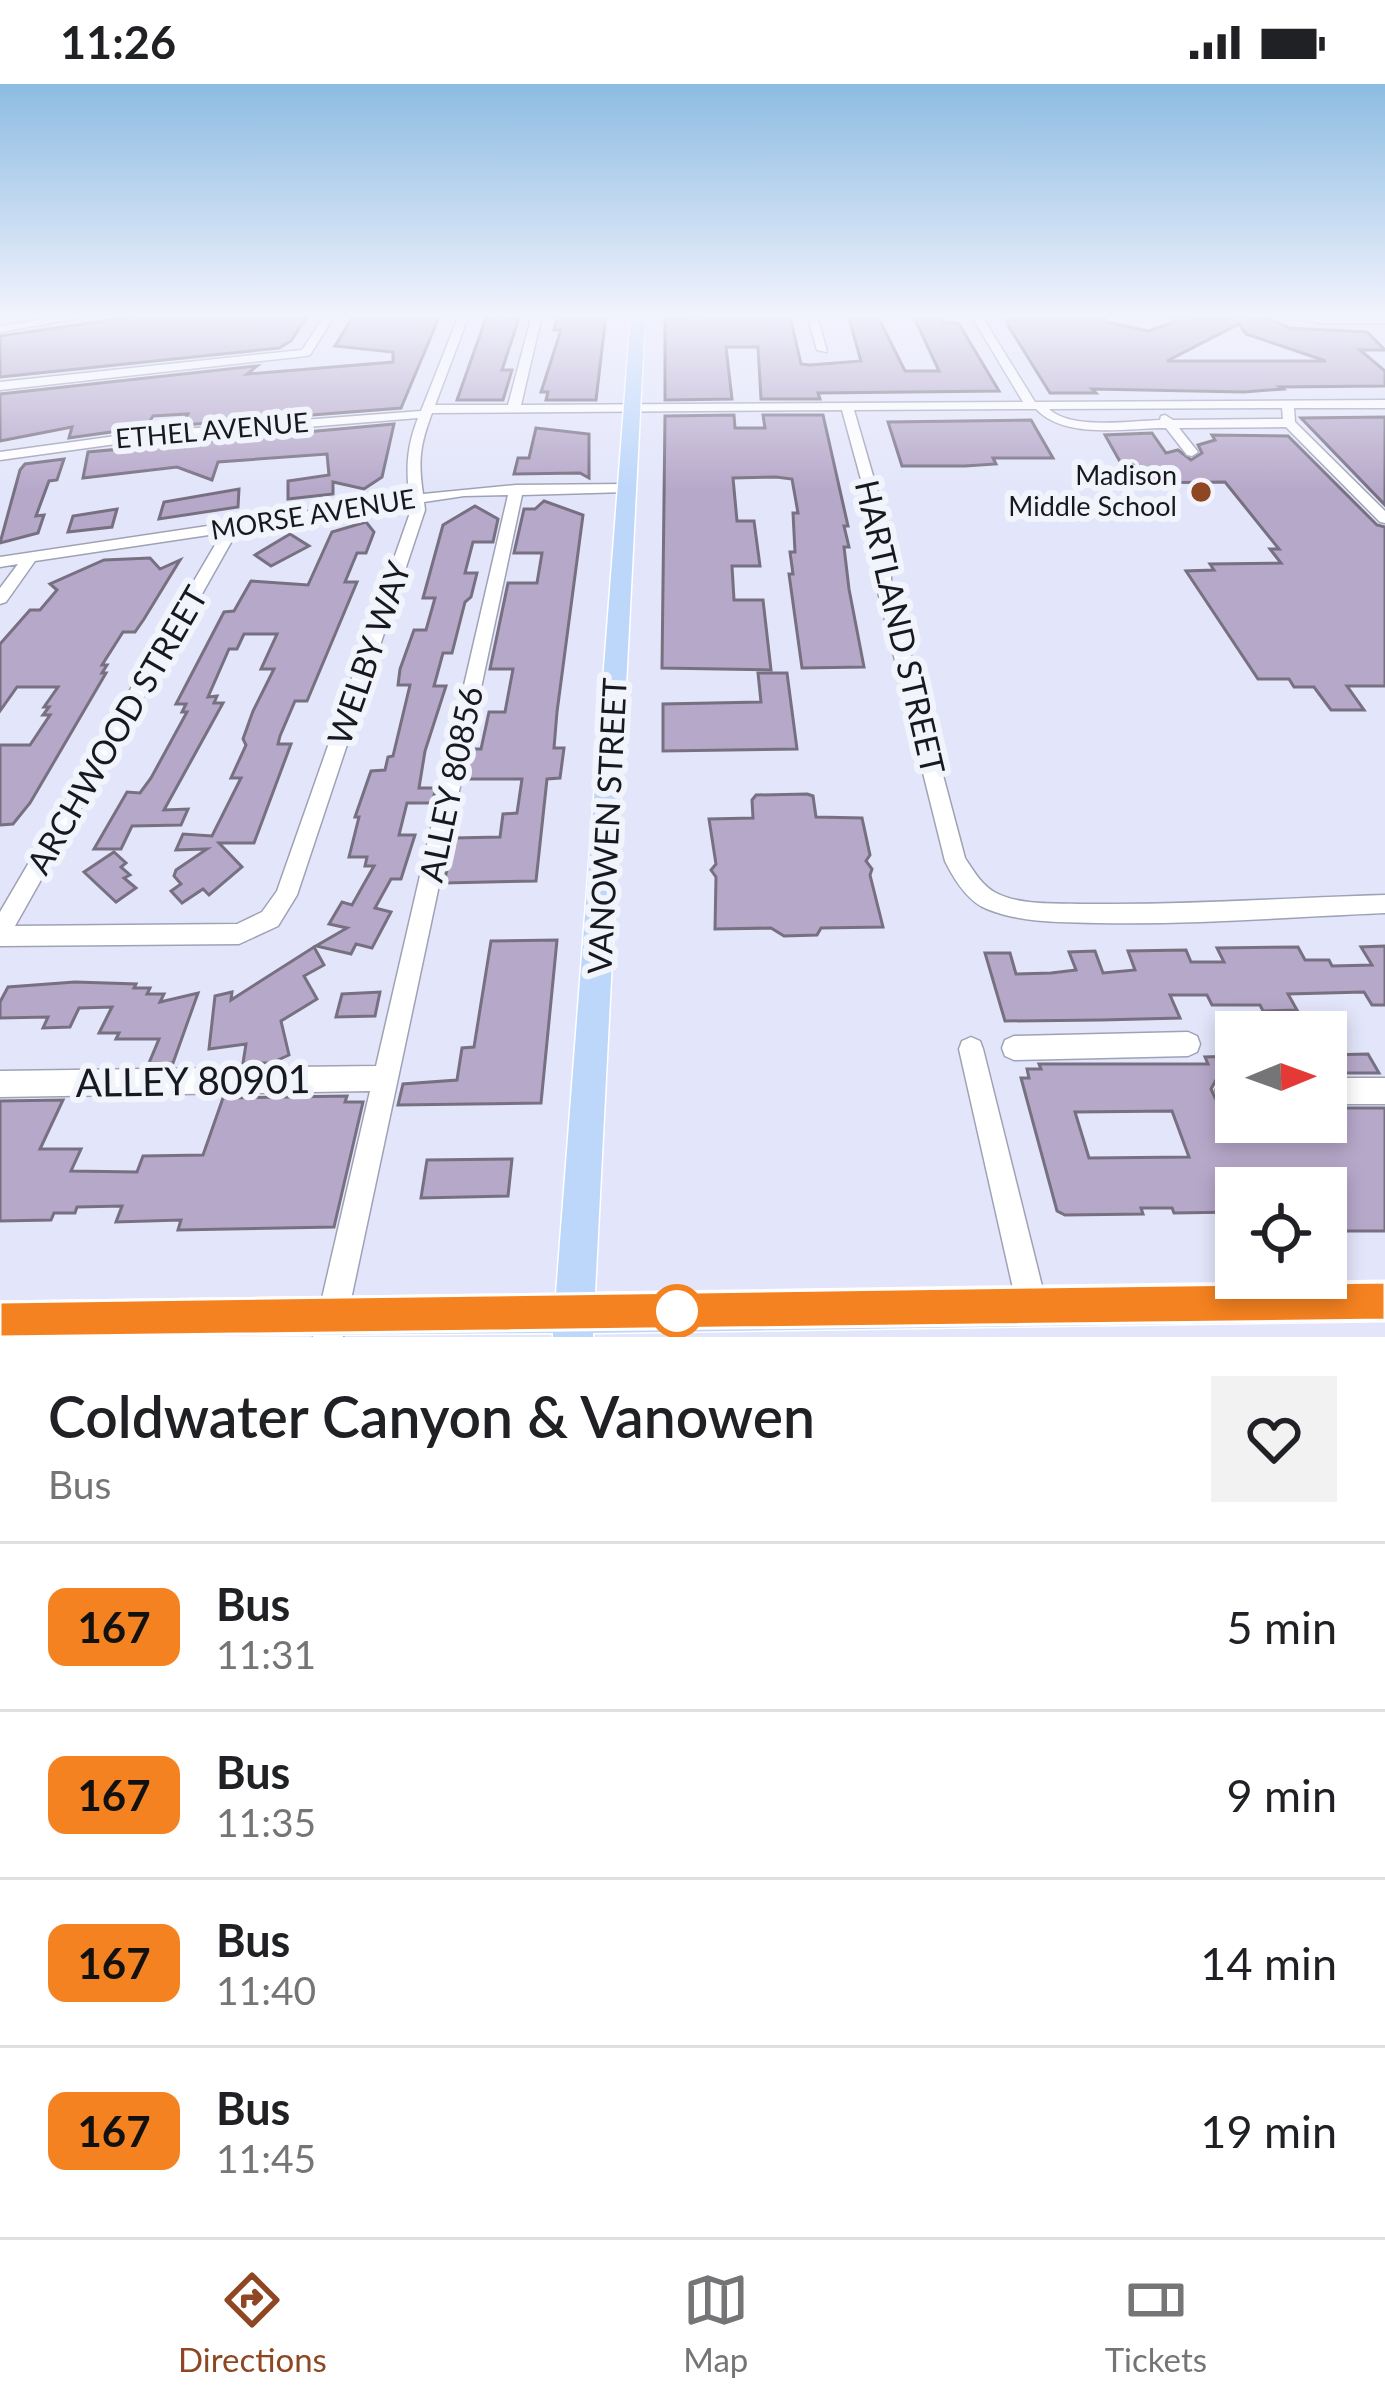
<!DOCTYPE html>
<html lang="en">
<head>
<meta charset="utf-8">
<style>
  :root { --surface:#fff; --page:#f2f2f2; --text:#202124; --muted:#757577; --line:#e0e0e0; --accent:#8e4722 }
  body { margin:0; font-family:Lato,sans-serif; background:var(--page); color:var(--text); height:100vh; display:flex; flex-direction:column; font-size:45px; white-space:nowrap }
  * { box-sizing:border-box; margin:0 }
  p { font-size:39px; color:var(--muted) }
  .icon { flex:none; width:66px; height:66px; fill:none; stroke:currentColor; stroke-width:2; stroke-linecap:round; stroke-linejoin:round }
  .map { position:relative; height:1253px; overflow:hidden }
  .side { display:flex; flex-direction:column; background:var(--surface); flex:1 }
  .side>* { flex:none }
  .badge { padding:0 24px; border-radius:18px; font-size:42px; line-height:78px }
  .needle { width:78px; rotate:89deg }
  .controls { position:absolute; left:1215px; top:927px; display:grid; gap:24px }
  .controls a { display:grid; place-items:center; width:132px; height:132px; border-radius:0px; background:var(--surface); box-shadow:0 6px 18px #0003; font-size:60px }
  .map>.badge { position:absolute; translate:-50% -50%; box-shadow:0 0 0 6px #fff }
  .round { display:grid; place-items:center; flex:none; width:126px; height:126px; border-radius:0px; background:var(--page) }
  .overview { display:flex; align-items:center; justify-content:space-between; height:204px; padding:0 48px }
  h1 { font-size:57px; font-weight:600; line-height:90px }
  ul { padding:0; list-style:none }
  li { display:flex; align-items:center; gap:36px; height:168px; padding:0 48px; border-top:3px solid var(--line) }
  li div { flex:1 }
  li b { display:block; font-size:45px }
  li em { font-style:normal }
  li .badge { min-width:132px; font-weight:700; text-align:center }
  .status { display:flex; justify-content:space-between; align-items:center; height:84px; padding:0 60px; background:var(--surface); direction:ltr }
  .status svg { height:33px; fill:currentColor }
  .tabs { display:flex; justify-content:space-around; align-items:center; height:168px; border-top:3px solid var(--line); background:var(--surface); font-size:33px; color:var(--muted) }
  .tabs a { display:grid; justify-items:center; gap:6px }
  .tabs .current { color:var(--accent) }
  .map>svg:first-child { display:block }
</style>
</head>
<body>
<div class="status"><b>11:26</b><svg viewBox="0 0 49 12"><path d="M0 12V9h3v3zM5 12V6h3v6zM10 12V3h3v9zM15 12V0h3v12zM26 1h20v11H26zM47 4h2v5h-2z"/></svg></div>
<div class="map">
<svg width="1385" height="1253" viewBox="0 0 1385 1253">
  <rect width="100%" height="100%" fill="#e3e5fa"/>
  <g fill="#b6a8c9" stroke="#777081" stroke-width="3" fill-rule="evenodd">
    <polygon points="145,231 308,231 291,257 279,264 0,293 0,252"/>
    <polygon points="354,231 440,231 401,324 183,341 188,330 153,332 146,343 69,354 72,343 0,357 0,310 257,282 247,290 393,278 393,268 335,262"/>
    <polygon points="487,231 519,234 502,286 512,286 503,316 457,316"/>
    <polygon points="558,231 606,231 596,316 546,316 548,308 541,308 561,246 554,246"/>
    <polygon points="715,231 790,232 801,280 810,281 861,277 848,231 877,231 905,287 939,287 913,231 938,231 942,238 959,240 999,307 818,309 820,315 761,315 758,263 726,263 732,315 665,316 665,235"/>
    <path d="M 1012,231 L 1101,231 L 1107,238 L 1148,247 L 1176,238 L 1169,231 L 1211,235 L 1261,231 L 1290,244 L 1367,248 L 1385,266 L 1360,266 L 1385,287 L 1385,302 L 1280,303 L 1283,305 L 1244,308 L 1092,305 L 1096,309 L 1050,309 L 1009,243 L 1006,236 L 1016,236 ZM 1239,240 L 1246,250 L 1326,277 L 1167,277 Z"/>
    <polygon points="734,331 735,344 765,344 763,331 823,331 848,442 844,442 849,463 844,463 849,505 864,583 802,584 789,490 793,490 790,468 795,468 793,429 798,429 792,395 776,393 733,394 737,437 754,437 760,482 732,482 734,516 763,516 771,586 662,584 665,332"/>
    <polygon points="1385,333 1385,421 1301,334"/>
    <polygon points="1031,336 1053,374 993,374 996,380 965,382 902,382 888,338"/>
    <polygon points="394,340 382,393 364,405 333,398 333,410 288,415 288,397 329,391 327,370 218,378 212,396 177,383 83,394 88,368"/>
    <polygon points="536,344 589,350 589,394 580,389 514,390 518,374 529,374"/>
    <polygon points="1152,349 1166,369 1178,366 1191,376 1202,369 1198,361 1215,356 1212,351 1288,352 1377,441 1385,443 1385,602 1347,602 1364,626 1331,626 1314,603 1294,603 1289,595 1258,595 1186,487 1214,486 1210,480 1281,479 1270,465 1279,465 1225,398 1132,399 1105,351"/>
    <polygon points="64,375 57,396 49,397 36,432 44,431 38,449 0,459 20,386 25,380"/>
    <polygon points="239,405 238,423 159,435 164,418"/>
    <polygon points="544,417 583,431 557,628 554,664 564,664 560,694 547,695 536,797 444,799 454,754 500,753 503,730 517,729 522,695 466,695 473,665 481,665 489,628 505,628 513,585 490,585 508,499 537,499 542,469 514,469 524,425 535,425"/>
    <polygon points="475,422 498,435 493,458 473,458 465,489 477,489 471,513 465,518 452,569 443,569 434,602 446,602 425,667 419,704 436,704 432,719 407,719 399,751 415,751 401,795 391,795 375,824 391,828 372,864 356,860 351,870 316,862 347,844 329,840 342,818 352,821 374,782 365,782 367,773 349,773 359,733 355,733 371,687 385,686 388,673 393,672 410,601 398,601 400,585 414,546 426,546 435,514 423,514 443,441"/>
    <polygon points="117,425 112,443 68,448 73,432"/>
    <polygon points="366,438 374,448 366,469 357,469 345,498 357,498 307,617 295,617 280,652 278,660 291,660 254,759 219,759 242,783 209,811 203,805 182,819 171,807 181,800 174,792 176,786 207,765 176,766 183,750 212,752 241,694 231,694 246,661 243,655 253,627 274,585 261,585 277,550 244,550 237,565 229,565 208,613 217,612 214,619 223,619 164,726 188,725 181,741 132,742 121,765 94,765 127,708 140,709 151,694 187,628 182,628 186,620 176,620 224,528 234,527 251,497 308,501 332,448"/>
    <polygon points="290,450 309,462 271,482 255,471"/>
    <polygon points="150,474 160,485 180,476 144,535 135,548 123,548 102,581 107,581 102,589 106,589 30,719 13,740 0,741 0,661 30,661 50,631 43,631 49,623 44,623 58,603 17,603 0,627 0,560 30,526 40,526 57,506 50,500 104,476"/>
    <polygon points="758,589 787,589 797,665 663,667 663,620 761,618"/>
    <polygon points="807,710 813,712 816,733 862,734 870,771 866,777 872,785 870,791 883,843 821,844 817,851 784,852 771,844 715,845 716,793 711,786 716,780 709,735 753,734 752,716 756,711"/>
    <polygon points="114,768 126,779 121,783 130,791 124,794 136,804 116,818 84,788"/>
    <polygon points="557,856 541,1019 398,1021 403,1000 457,996 462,964 474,963 491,857"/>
    <polygon points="1385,862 1385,921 1372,921 1364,908 1288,910 1297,926 1263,927 1260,921 1212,921 1207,911 1170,911 1180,934 1101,936 1005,937 985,869 1010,869 1016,890 1051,889 1076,886 1069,868 1095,867 1103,889 1135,886 1128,867 1186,866 1191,878 1224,878 1217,864 1298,863 1305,876 1329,876 1332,882 1372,881 1361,863"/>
    <polygon points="314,863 324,881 304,892 317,915 281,937 289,971 271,979 243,979 246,960 209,965 215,912 232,908 231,916"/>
    <polygon points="75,898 136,900 134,904 150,904 147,910 164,910 160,918 198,909 173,979 149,979 159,955 116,955 119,949 99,949 112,923 79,924 70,943 43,944 48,933 0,934 0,918 8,903"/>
    <polygon points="380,908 375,932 336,933 342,910"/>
    <polygon points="1368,970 1379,989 1326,989 1326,971"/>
    <path d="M 1236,972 L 1236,989 L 1217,994 L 1211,1005 L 1218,1020 L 1236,1024 L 1236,1038 L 1326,1038 L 1326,1024 L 1385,1024 L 1385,1147 L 1326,1147 L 1326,1104 L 1236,1104 L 1236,1128 L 1174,1129 L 1172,1124 L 1141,1124 L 1143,1130 L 1065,1131 L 1057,1127 L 1021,994 L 1029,994 L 1027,985 L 1041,985 L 1039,980 L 1208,980 L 1205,973 ZM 1172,1027 L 1189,1073 L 1089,1074 L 1075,1028 Z"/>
    <polygon points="347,1012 345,1018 363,1018 334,1143 178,1146 181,1136 116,1138 122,1122 77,1123 75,1129 54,1129 51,1136 0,1137 0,1017 63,1016 40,1065 81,1065 71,1087 137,1088 143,1072 203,1071 223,1014"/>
    <polygon points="512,1075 508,1112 421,1114 427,1076"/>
  </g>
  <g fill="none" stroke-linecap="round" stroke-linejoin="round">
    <defs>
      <g id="minor">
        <polygon points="74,231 97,231 0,248 0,242"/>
        <polygon points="325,231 335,231 310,271 306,272 0,306 0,298 302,266"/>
        <path d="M 459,231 L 469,231 L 435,321 L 508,321 L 532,231 L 542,231 L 521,321 L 1023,318 L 971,231 L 981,231 L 1035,318 L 1385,316 L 1385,324 L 1294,324 L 1295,338 L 1385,427 L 1385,439 L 1380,438 L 1286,343 L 1179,344 L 1198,368 L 1192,372 L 1187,371 L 1166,344 C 1125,344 1066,356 1036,325 L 854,326 L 891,454 L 891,496 L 965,774 C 973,786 982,802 996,809 C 1021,822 1059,819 1088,820 C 1187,821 1286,814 1385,811 L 1385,829 C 1289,833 1193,841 1097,839 C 1061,838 1021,839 987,825 C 967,817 954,795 945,777 L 875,496 L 877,454 L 842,326 L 432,329 C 420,361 418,376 423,410 L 516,401 L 627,400 L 634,404 L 627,408 L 522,411 L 343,1253 L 313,1253 L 370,1007 L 0,1013 L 0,987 L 376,982 L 508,411 L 464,412 L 424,418 L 425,426 L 297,811 L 278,842 L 239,860 L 0,862 L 0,828 L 222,449 L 35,477 L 6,518 L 0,520 L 0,504 L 18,480 L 0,483 L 0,473 L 409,412 C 406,382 407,362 418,334 L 145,356 L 0,376 L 0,368 L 145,348 L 421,327 ZM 1282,324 L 1283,335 L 1173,336 L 1165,331 L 1161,332 L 1160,336 C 1131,337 1071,346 1049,325 ZM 410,420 L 411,426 L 277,807 L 262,828 L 237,840 L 15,842 L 238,446 Z"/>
        <polygon points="807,231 817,231 827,268 817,266"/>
        <polygon points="1288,231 1385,233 1385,239 1319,239"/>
        <polygon points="1188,948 1197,952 1200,960 1197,968 1188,972 1014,976 1005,972 1002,964 1005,956 1014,952"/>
        <polygon points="971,953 980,957 983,965 1047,1222 1042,1232 1032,1237 1022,1232 1017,1222 959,965 962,957"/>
        <polygon points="1228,994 1236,994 1236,1020 1219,1016 1215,1007 1219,998"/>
        <rect x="1326" y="994" width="59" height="26"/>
      </g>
      <polygon id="major" points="631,231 645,231 595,1209 1385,1197 1385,1237 593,1249 593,1253 553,1253 553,1249 0,1253 0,1218 556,1210"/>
    </defs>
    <use href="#minor" stroke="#9fa2b5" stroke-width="3"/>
    <use href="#major" stroke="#fff" stroke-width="3"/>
    <use href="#minor" fill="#fff" fill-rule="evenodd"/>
    <use href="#major" fill="#bcd7fa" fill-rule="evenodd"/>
  </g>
  <linearGradient id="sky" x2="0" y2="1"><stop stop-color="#8cbce2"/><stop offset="0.57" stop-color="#f2f3fd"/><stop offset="1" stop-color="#f2f3fd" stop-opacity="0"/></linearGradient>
  <rect width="1385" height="406" fill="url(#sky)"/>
  <polygon fill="#f58220" stroke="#fff" stroke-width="3" points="1385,1198 1385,1236 0,1253 0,1218"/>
  <circle fill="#8e4722" stroke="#f2f4fc" stroke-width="4.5" cx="1201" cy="408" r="12"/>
  <circle fill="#fff" stroke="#f58220" stroke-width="6" cx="677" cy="1227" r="24"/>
  <g text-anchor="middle" stroke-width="12" stroke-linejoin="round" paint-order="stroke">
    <g font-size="27" fill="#181920" stroke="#f2f4fc">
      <text transform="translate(212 347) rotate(-5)" y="9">ETHEL AVENUE</text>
      <text transform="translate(313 431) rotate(-9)" y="9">MORSE AVENUE</text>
    </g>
    <g font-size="27" fill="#181920" stroke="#f2f4fc" text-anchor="end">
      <text x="1177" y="401">Madison<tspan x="1177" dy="31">Middle School</tspan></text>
    </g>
    <g font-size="33" fill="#181920" stroke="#f2f4fc">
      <text transform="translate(900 543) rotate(77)" y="12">HARTLAND STREET</text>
      <text transform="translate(369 569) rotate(-71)" y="12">WELBY WAY</text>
      <text transform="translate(117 646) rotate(-60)" y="12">ARCHWOOD STREET</text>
      <text transform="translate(451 700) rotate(-78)" y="12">ALLEY 80856</text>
      <text transform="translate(607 742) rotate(-87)" y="12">VANOWEN STREET</text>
    </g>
    <g font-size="39" fill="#181920" stroke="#f2f4fc">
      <text transform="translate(193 997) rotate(-1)" y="14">ALLEY 80901</text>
    </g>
  </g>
</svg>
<div class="controls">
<a><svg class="needle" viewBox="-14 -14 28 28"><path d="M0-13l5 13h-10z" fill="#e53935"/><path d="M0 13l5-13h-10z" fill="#757577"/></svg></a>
<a><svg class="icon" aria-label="locate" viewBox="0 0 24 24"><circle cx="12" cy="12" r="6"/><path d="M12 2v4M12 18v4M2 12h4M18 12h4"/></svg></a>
</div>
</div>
<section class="side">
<div class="overview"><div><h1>Coldwater Canyon &amp; Vanowen</h1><p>Bus</p></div><a class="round"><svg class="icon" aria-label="heart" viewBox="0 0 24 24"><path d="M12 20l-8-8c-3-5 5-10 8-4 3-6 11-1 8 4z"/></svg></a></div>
<ul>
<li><span class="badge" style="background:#f58220;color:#111">167</span><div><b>Bus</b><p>11:31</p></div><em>5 min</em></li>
<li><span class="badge" style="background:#f58220;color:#111">167</span><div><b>Bus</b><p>11:35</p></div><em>9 min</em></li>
<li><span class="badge" style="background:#f58220;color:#111">167</span><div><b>Bus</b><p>11:40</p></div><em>14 min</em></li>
<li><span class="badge" style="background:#f58220;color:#111">167</span><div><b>Bus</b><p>11:45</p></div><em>19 min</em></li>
</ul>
</section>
<nav class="tabs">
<a class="current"><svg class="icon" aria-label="directions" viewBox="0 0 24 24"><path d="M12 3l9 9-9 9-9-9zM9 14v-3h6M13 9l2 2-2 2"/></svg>Directions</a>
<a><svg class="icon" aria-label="map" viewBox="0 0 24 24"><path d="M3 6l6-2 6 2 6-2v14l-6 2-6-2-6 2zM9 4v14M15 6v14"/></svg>Map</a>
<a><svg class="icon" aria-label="tickets" viewBox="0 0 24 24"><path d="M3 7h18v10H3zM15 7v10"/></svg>Tickets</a>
</nav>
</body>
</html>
